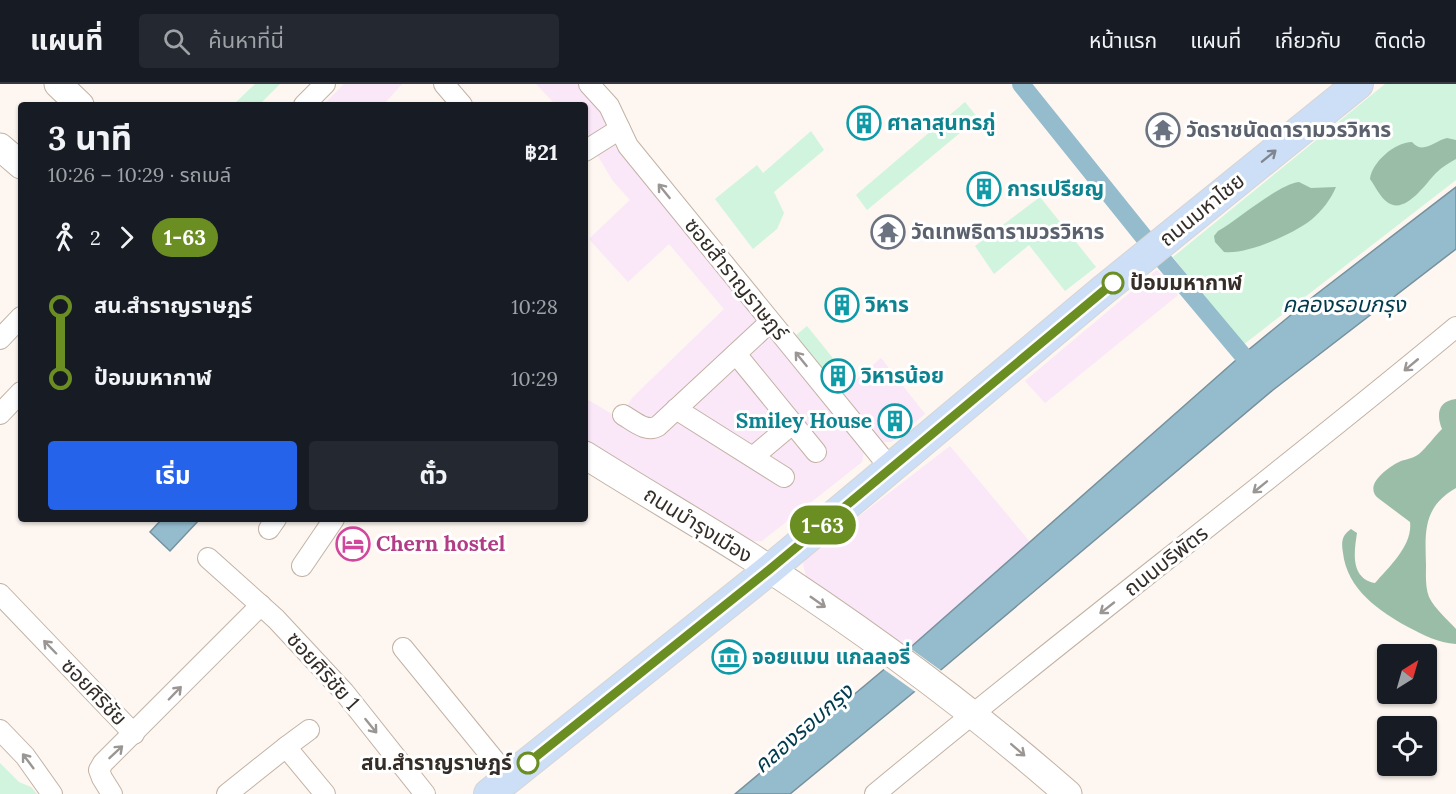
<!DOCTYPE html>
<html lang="th">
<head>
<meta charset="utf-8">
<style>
  :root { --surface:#171b24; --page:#242831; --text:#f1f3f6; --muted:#9ea1a6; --line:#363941; --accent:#2563eb }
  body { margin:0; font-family:Lora,"Noto Sans Thai",serif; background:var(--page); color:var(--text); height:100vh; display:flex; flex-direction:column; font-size:22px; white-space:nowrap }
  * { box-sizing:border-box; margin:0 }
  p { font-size:20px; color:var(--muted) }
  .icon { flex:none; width:33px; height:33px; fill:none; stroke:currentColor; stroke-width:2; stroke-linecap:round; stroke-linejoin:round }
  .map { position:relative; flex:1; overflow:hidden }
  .side { position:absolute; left:18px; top:18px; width:570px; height:420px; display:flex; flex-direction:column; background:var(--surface); border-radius:6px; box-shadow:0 2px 4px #0004 }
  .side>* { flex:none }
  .badge { padding:0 12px; border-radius:20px; font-size:21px; line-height:39px }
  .needle { width:39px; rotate:37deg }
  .fabs { position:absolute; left:1377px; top:560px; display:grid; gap:12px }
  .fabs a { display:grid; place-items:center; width:60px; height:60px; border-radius:6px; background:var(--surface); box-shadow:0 2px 4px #0004; font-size:30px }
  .map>.badge { position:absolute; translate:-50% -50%; box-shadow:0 0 0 3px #fff }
  .legs { display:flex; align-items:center; gap:9px; height:66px; padding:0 30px; font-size:20px }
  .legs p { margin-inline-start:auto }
  .overview { display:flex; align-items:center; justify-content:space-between; height:102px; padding:0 30px }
  h1 { font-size:33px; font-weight:700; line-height:45px }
  .button { display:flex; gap:12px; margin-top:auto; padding:12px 30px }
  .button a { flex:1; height:69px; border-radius:6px; background:var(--accent); color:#fff; font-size:24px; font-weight:700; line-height:69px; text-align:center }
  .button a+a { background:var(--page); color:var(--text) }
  ul { padding:0 30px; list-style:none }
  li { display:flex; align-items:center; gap:21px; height:72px; font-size:22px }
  li i { display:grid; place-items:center; width:9px; height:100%; margin:0 8px; background:currentColor }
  li i::after { content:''; width:15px; height:15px; margin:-8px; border:4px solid; border-radius:50%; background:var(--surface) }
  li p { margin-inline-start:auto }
  li:first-child i { background:linear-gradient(#0000 50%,currentColor 0) }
  li:last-child i { background:linear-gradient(currentColor 50%,#0000 0) }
  header { display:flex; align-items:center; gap:36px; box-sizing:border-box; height:84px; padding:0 30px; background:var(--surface); border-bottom:2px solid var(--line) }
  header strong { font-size:28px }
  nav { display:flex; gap:33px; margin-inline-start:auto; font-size:21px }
  .search { width:420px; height:54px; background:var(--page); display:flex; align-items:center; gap:15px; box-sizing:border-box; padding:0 21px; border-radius:6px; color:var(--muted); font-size:22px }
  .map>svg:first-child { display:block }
</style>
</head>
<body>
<header>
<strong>แผนที่</strong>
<div class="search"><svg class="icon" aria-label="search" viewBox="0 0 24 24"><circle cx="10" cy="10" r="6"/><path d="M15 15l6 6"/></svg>ค้นหาที่นี่</div>
<nav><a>หน้าแรก</a><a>แผนที่</a><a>เกี่ยวกับ</a><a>ติดต่อ</a></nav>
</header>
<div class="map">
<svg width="1456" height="710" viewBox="0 0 1456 710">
  <rect width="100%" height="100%" fill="#fdf6f1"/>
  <g fill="#fae7f8">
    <polygon points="344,0 402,0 383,21 323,21"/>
    <polygon points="536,0 583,0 603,24 615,62 742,210 865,362 862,378 762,457 744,458 585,362 585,314 620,335 632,314 724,225 669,160 628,198 589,155 630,116 613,97 585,51 585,21 556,21"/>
    <polygon points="1157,186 1178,211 1045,319 1025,297"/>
    <polygon points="881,274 925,330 891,358 882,358 840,310"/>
    <polygon points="950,362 1030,458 908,565 807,496 803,480 806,473"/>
  </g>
  <g fill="#d0f4dd">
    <polygon points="255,0 280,0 259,21 233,21"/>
    <polygon points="1385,0 1456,0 1456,96 1243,261 1173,173"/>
    <polygon points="965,18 978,34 867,126 856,111"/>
    <polygon points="811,47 824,66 774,108 784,129 777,145 753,165 715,115 757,81 763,89"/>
    <polygon points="1040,113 1096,183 1065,207 1029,161 994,190 975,162"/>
    <polygon points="807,242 836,278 823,289 794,253"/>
    <polygon points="0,679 19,698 31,703 37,710 0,710"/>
  </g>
  <g fill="#9abda7">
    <path d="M 1447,54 L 1456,56 L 1456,75 C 1449,79 1442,83 1436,89 C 1426,99 1405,132 1387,118 C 1380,113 1375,102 1370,95 C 1372,78 1395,58 1412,58 C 1423,71 1434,57 1447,54 Z"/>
    <path d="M 1299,98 L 1311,104 L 1336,103 C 1331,115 1322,127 1311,136 C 1293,150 1247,171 1224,168 L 1215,158 L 1214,152 L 1218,147 C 1239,135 1277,101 1299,98 Z"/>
    <path d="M 1456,315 L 1456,404 C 1423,423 1425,447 1426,481 C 1426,490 1425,503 1429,513 C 1435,525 1447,535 1456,545 L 1456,560 C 1438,559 1424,551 1408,543 C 1379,527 1347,505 1343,469 C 1341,458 1342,451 1351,445 L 1357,449 C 1354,468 1350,494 1375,499 C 1389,483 1413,461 1410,438 L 1378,414 C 1363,401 1388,383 1401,377 C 1407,375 1414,374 1419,370 C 1427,363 1434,353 1442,345 C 1436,330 1438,317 1456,315 Z"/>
  </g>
  <g fill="#94bccd" stroke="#77919c" stroke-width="1.5">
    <polygon points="1456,103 1456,165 1273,306 942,585 790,710 735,710 912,562 1236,276 1314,212"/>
    <polygon points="162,435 200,435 170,467 150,448"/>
  </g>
  <polygon fill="#fdf6f1" points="907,562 943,588 917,609 882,584"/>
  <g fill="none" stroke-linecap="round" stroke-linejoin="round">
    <polyline stroke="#94bccd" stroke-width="18" points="1021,0 1147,157 1256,287"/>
    <defs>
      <g id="street">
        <polyline points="444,0 462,21"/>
        <polyline points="589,0 609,22 628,62 891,385"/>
        <polyline points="304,21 325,0"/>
        <polyline points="585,67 620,45"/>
        <polyline points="0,255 21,233"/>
        <polyline points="736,270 816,368"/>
        <polyline points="676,325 784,393"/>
        <polyline points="0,330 21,308"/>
        <path d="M 623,331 C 634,337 646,349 658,342 L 770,238"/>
        <polyline points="753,373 792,340"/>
        <polyline points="269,445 276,435"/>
        <polyline points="208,474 276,535 344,608 425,710"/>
        <polyline points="302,482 334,435"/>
        <polyline points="0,510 134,650"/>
        <polyline points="403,564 509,694"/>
        <polyline points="0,646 25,672 52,710"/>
        <polyline points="286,663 309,646"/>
        <polyline points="112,710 102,694 99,686 103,679 261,521"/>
        <polyline points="227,710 286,663 325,710"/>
        <path d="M 875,710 C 1066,551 1265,402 1456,243"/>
      </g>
      <g id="secondary">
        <polyline points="58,0 80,21"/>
        <polyline points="0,63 21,81"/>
        <path d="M 585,371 C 639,405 694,437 748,471 C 860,543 968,622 1068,710"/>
      </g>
      <polyline id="primary" points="489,710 769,486 1102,207 1358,0"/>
    </defs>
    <use href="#street" stroke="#c2b2a4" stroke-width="22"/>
    <use href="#secondary" stroke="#c2b2a4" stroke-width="29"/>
    <use href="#primary" stroke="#d6d5d4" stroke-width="32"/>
    <use href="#street" stroke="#fff" stroke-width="20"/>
    <use href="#secondary" stroke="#fff" stroke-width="27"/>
    <use href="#primary" stroke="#cddef7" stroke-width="30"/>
  </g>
  <defs><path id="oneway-shaft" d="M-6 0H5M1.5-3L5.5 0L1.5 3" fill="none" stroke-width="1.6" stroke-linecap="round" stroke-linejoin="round" transform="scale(1.5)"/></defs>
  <use stroke="#808690" href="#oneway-shaft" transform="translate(1269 72) rotate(-39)"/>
  <g stroke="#9a9694">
    <use href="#oneway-shaft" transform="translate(664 107) rotate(-129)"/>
    <use href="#oneway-shaft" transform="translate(801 275) rotate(-129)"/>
    <use href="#oneway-shaft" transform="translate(1411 281) rotate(140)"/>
    <use href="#oneway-shaft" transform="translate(1260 403) rotate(141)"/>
    <use href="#oneway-shaft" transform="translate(818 518) rotate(35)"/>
    <use href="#oneway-shaft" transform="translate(1107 524) rotate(142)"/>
    <use href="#oneway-shaft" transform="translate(50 563) rotate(-134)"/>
    <use href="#oneway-shaft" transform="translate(175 609) rotate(-46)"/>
    <use href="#oneway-shaft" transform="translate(371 642) rotate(51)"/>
    <use href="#oneway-shaft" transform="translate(1018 666) rotate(41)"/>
    <use href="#oneway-shaft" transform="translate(116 668) rotate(-43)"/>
    <use href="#oneway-shaft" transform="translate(28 677) rotate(-127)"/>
  </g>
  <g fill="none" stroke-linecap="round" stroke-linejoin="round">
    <defs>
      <polyline id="line-1" points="528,679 769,486 1113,199"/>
    </defs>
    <use href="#line-1" stroke="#fff" stroke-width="14"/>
    <use href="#line-1" stroke="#6b8e23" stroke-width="9"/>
  </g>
  <defs>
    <symbol id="building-ring" viewBox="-11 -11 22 22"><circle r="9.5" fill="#fff" stroke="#0f9aa8" stroke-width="1.5"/><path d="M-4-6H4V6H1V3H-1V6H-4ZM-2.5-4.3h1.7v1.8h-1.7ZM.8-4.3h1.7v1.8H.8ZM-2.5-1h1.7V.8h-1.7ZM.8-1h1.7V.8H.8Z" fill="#0f9aa8"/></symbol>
    <symbol id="temple-ring" viewBox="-11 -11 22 22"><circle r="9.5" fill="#fff" stroke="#6b7280" stroke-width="1.5"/><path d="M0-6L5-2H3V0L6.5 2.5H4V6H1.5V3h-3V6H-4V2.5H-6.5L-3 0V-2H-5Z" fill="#6b7280"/></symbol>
    <symbol id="hotel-ring" viewBox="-11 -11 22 22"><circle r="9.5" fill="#fff" stroke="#d1479c" stroke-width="1.5"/><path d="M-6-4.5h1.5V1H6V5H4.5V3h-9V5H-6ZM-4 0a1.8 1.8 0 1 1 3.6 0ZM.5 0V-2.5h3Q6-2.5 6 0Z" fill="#d1479c"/></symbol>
    <symbol id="museum-ring" viewBox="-11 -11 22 22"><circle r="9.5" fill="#fff" stroke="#0f9aa8" stroke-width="1.5"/><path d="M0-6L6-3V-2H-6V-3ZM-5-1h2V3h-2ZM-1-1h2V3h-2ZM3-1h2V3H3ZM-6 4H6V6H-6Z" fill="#0f9aa8"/></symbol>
  </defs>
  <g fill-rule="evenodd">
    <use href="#building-ring" x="845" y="20" width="38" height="38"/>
    <use href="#temple-ring" x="1144" y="27" width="38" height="38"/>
    <use href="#building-ring" x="965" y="86" width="38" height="38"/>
    <use href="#temple-ring" x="869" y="129" width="38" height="38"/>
    <use href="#building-ring" x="823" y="202" width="38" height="38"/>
    <use href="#building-ring" x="819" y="273" width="38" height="38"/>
    <use href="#building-ring" x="876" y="318" width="38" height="38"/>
    <use href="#hotel-ring" x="334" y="441" width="38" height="38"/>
    <use href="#museum-ring" x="710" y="554" width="38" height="38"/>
  </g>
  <g fill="#fff" stroke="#6b8e23" stroke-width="3">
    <circle cx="1113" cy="199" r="10"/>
    <circle cx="528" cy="679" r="10"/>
  </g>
  <g text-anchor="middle" stroke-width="6" stroke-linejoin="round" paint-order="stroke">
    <g font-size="21" font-weight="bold" fill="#0d838f" stroke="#fff" text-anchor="start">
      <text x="887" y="46">ศาลาสุนทรภู่</text>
      <text x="1007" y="112">การเปรียญ</text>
      <text x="865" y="228">วิหาร</text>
      <text x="861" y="299">วิหารน้อย</text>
      <text x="872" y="344" text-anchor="end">Smiley House</text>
      <text x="752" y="580">จอยแมน แกลลอรี่</text>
    </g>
    <g font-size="21" font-weight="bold" fill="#5b616d" stroke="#fff" text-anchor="start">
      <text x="1186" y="53">วัดราชนัดดารามวรวิหาร</text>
      <text x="911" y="155">วัดเทพธิดารามวรวิหาร</text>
    </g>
    <g font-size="21" fill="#342d28" stroke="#fff">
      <text transform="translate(1202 126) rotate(-39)" y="7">ถนนมหาไชย</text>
      <text transform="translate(736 195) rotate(51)" y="7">ซอยสำราญราษฎร์</text>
      <text transform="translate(698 441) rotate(32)" y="7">ถนนบำรุงเมือง</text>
      <text transform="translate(1166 477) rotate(-38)" y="7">ถนนบริพัตร</text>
      <text transform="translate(323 587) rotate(48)" y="7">ซอยศิริชัย 1</text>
      <text transform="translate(94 608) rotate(46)" y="7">ซอยศิริชัย</text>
    </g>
    <g font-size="21" font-weight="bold" fill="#342d28" stroke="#fff" text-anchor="start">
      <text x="1130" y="206">ป้อมมหากาฬ</text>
      <text x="512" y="686" text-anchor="end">สน.สำราญราษฎร์</text>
    </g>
    <g font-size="21" font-weight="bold" fill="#b23c85" stroke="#fff" text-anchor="start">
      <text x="376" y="467">Chern hostel</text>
    </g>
    <g font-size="22" font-style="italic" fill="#003a4d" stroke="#fff">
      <text x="1344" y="228">คลองรอบกรุง</text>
      <text transform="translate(803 644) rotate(-41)" y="8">คลองรอบกรุง</text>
    </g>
  </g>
</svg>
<div class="fabs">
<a><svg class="needle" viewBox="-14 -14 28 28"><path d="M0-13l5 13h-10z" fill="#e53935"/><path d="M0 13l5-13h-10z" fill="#9ea1a6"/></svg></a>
<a><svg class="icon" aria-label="locate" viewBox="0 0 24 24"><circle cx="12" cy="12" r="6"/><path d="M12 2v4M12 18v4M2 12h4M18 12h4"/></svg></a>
</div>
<b class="badge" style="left:823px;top:441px;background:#6b8e23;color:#fff">1-63</b>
<section class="side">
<div class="overview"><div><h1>3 นาที</h1><p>10:26 – 10:29 · รถเมล์</p></div><b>฿21</b></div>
<div class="legs"><svg class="icon" aria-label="walk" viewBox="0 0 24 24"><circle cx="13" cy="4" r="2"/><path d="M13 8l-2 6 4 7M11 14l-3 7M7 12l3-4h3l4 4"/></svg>2<svg class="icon" aria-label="forward" viewBox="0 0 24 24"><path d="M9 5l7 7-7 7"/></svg><b class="badge" style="background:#6b8e23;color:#fff">1-63</b></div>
<ul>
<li><i style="color:#6b8e23"></i><b>สน.สำราญราษฎร์</b><p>10:28</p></li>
<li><i style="color:#6b8e23"></i><b>ป้อมมหากาฬ</b><p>10:29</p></li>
</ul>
<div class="button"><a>เริ่ม</a><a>ตั๋ว</a></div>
</section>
</div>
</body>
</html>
